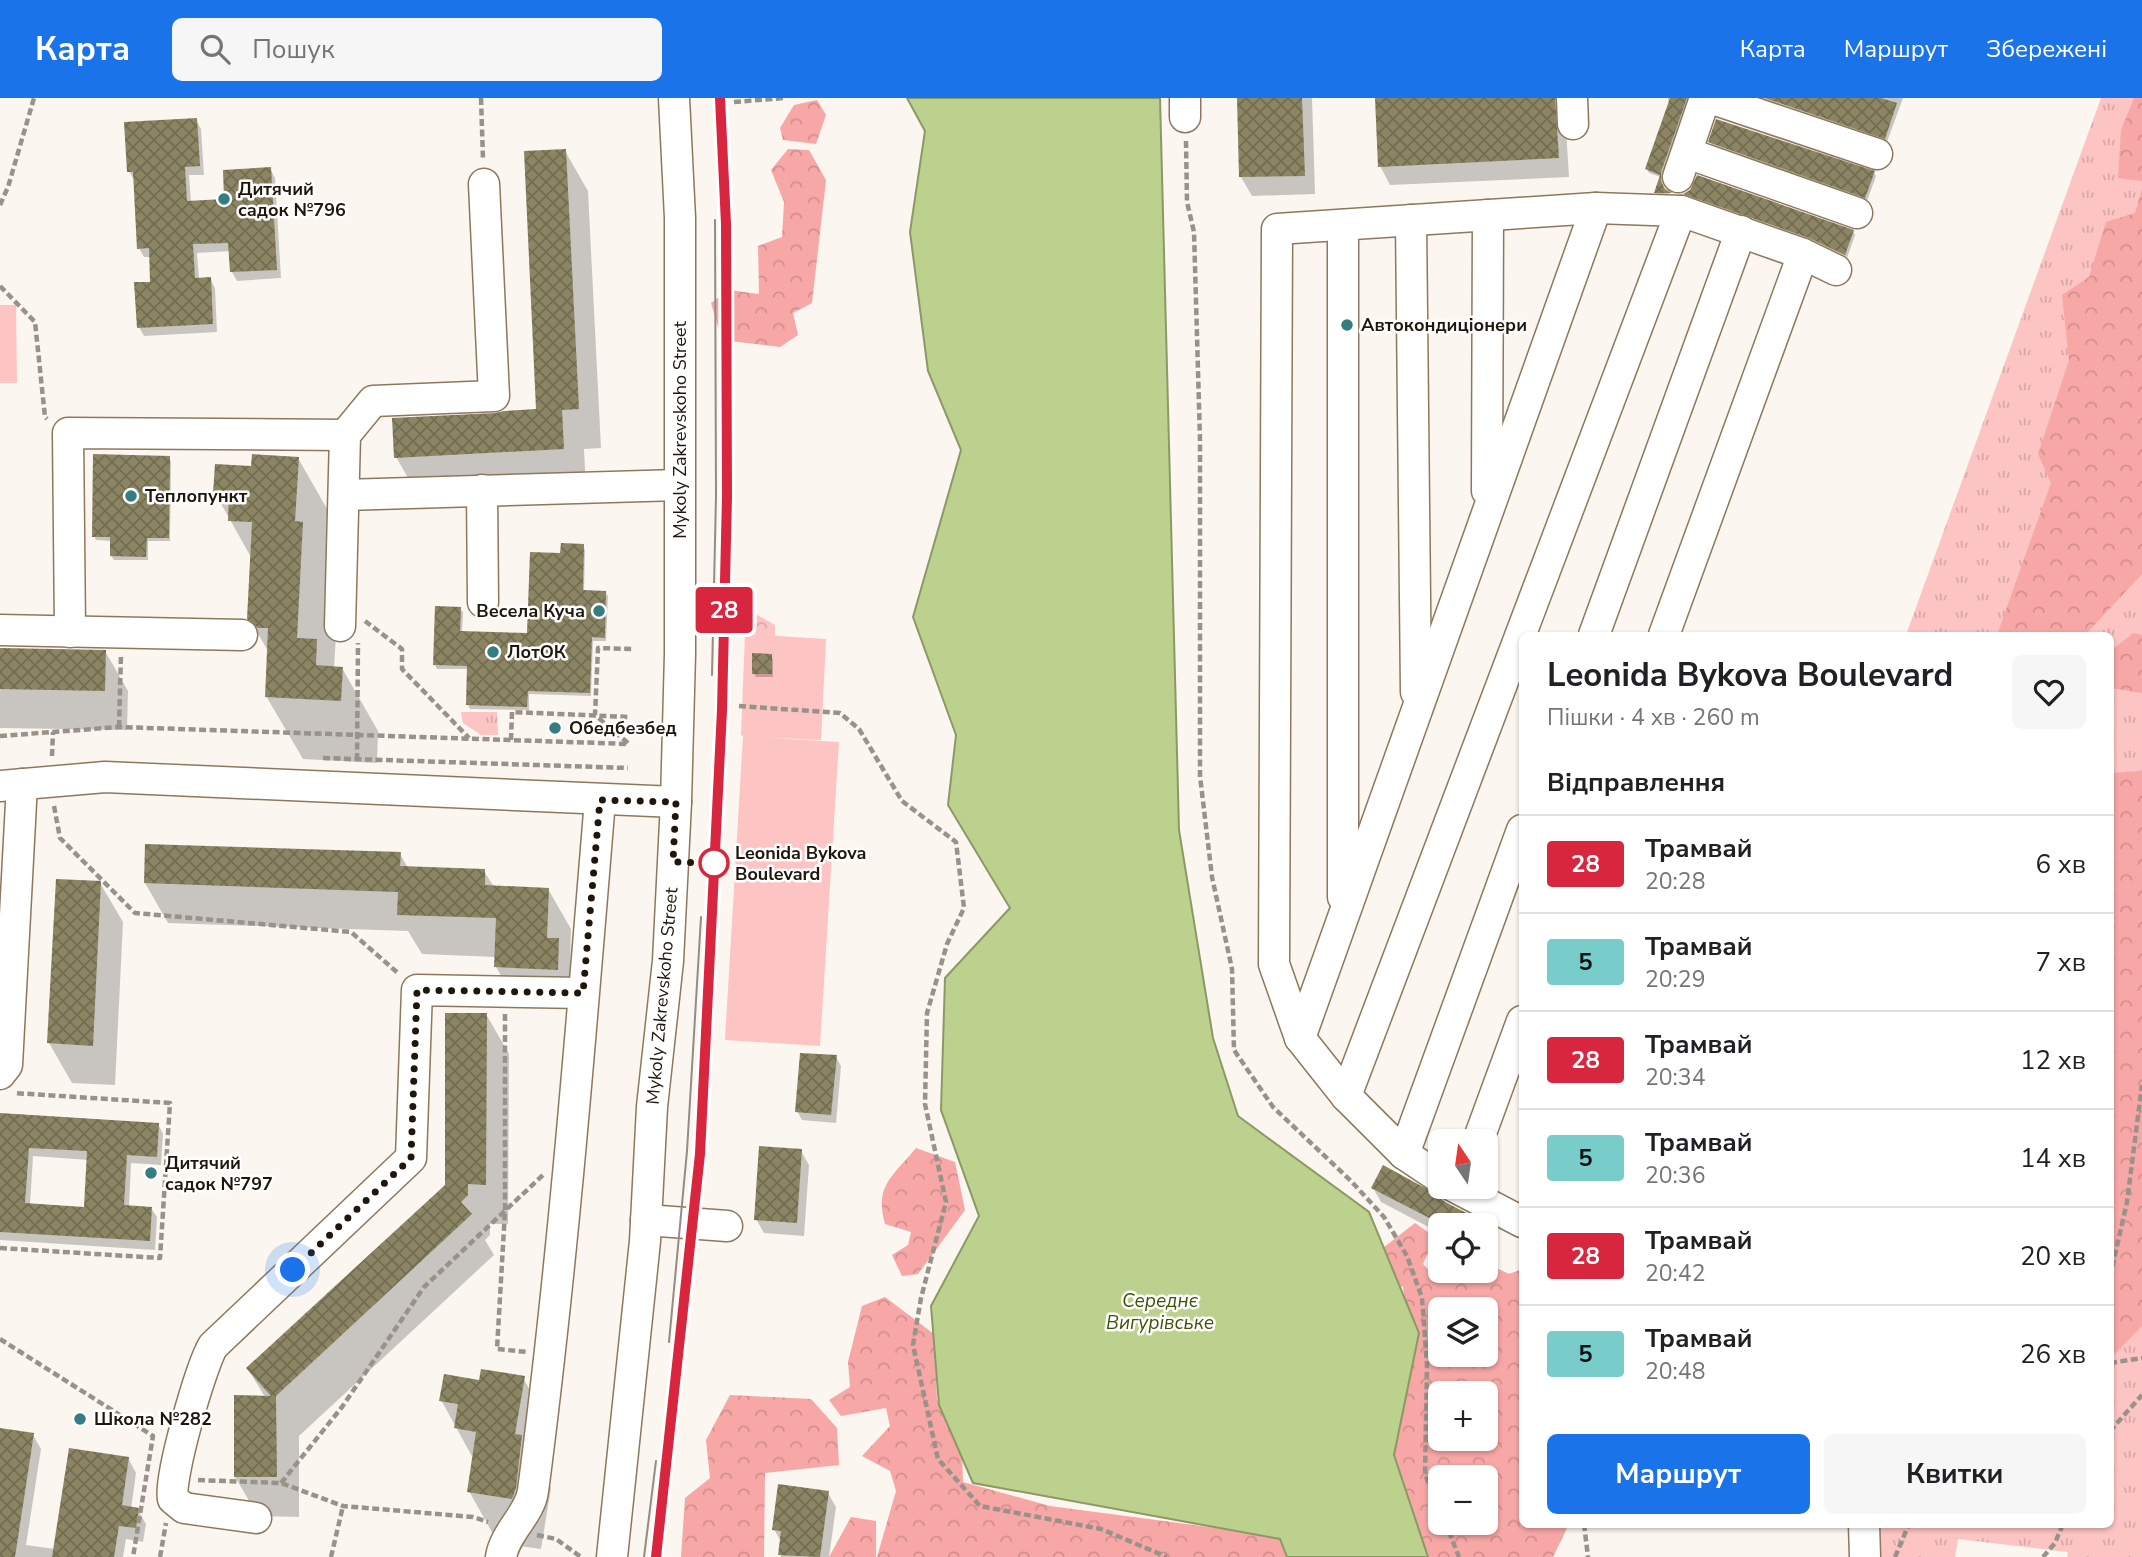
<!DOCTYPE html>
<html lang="uk">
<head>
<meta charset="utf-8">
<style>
  :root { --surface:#fff; --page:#f6f6f6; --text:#202124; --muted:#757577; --line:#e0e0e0; --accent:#1a73e8 }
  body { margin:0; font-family:"Nunito Sans",sans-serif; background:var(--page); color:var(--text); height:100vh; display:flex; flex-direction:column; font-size:26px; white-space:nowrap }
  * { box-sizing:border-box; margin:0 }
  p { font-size:23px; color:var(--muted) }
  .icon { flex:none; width:38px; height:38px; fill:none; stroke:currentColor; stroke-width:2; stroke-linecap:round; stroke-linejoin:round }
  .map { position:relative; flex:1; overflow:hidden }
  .side { position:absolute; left:1519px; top:534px; width:595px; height:896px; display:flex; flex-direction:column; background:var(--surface); border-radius:10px; box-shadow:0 2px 5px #0004 }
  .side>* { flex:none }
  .badge { padding:0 14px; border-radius:5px; font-size:24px; line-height:46px }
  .needle { width:46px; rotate:347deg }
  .controls { position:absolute; left:1428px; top:1031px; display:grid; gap:14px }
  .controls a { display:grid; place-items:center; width:70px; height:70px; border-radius:10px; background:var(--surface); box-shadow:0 2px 5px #0004; font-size:35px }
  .you { position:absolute; width:35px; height:35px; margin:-18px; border:5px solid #fff; border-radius:50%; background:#1a73e8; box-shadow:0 0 0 10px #1a73e833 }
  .map>.badge { position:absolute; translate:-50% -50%; box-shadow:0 0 0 4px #fff }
  h2 { padding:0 28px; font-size:26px; line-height:63px }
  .round { display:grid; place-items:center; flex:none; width:74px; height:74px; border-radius:10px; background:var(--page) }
  .headline { display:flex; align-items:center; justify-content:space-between; height:119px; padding:0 28px }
  h1 { font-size:33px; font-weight:700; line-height:52px }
  .primary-button { display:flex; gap:14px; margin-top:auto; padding:14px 28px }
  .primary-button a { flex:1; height:80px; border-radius:10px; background:var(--accent); color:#fff; font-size:28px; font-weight:700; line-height:80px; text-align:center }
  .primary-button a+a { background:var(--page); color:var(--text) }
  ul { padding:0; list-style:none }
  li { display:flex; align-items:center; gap:21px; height:98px; padding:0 28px; border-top:2px solid var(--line) }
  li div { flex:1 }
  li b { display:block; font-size:26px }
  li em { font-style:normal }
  li .badge { min-width:77px; font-weight:700; text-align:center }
  header { display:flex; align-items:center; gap:42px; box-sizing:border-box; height:98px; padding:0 35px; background:var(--accent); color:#fff }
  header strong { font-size:33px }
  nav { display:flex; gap:38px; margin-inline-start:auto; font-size:24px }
  .search { width:490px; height:63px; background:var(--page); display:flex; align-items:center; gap:18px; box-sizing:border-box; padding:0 24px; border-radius:10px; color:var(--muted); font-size:26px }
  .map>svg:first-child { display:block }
</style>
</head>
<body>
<header>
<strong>Карта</strong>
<div class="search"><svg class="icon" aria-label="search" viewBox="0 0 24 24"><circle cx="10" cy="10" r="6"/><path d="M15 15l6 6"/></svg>Пошук</div>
<nav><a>Карта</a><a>Маршрут</a><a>Збережені</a></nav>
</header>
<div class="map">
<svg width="2142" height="1459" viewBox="0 0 2142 1459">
  <defs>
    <pattern id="grass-tufts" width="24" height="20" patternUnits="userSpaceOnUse" patternTransform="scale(1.75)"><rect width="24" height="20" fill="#fcc4c2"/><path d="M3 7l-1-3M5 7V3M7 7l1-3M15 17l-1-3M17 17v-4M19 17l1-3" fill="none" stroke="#d8a8a6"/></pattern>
    <pattern id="forest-crowns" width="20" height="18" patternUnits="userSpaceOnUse" patternTransform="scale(1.75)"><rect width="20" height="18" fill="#f6a7a6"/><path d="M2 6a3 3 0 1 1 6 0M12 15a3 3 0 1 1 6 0" fill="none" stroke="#d28f8e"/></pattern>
    <pattern id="park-crowns" width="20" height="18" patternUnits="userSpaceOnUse" patternTransform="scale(1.75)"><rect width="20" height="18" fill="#fcc4c2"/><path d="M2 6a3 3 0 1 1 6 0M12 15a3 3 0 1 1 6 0" fill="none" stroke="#d8a8a6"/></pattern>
    <pattern id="building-cross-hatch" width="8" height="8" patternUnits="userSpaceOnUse" patternTransform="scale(1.75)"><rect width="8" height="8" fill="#8c8564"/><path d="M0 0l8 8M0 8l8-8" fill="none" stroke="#726c51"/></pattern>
  </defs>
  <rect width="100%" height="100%" fill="#fbf6f0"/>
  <g fill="url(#grass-tufts)">
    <polygon points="2101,0 2142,0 2142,1459 2067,1459 2068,1454 1958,1441 1955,1459 1880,1459 1874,1426 2110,1426 2110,537 1906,537"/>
    <polygon points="461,614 497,614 498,637 481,637 463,625"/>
  </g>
  <g fill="url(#forest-crowns)" fill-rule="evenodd">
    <polygon points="2134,0 2142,0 2142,83 2118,80 2121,32"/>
    <polygon points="817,2 826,17 816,46 783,42 780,30 794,7"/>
    <polygon points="788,51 809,52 826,82 812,205 793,215 798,237 780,249 730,243 720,236 711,205 729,192 759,196 758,148 782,139 784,104 771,72"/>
    <polygon points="2142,91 2142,476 2085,537 1997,537 2051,385 2038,356 2069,262 2062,197 2089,179 2106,124 2135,115"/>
    <polygon points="2133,535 2142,537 2142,595 2111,590 2111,553"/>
    <polygon points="2142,671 2142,1228 2111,1260 2111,675 2141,673"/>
    <path d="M 916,1050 L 955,1064 L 965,1112 L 918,1176 L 902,1178 L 892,1157 L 908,1147 L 911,1134 L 885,1126 C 874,1088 893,1078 916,1050 Z"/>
    <path d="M 1415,1125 L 1435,1139 L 1423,1166 L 1438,1182 L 1463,1173 L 1486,1172 L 1486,1165 L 1509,1176 L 1522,1171 L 1522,1426 L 1569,1426 L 1553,1459 L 1400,1459 L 1366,1299 L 1406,1220 L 1403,1188 L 1377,1204 L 1361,1167 ZM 1440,1211 L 1486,1211 L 1486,1256 L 1440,1256 ZM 1440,1295 L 1486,1295 L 1486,1340 L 1440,1340 ZM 1440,1379 L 1486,1379 L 1486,1424 L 1440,1424 Z"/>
    <polygon points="885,1199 934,1236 937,1302 961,1321 963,1384 1050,1408 1285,1439 1306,1459 877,1459 896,1393 890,1373 862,1358 890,1328 886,1310 841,1318 829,1302 850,1289 848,1264 862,1208"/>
    <polygon points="730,1297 811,1301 837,1330 839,1367 765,1375 764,1459 681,1459 685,1400 710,1380 706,1342"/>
    <polygon points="851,1419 876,1423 876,1459 829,1459"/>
  </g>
  <polygon fill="url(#park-crowns)" points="745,499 753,500 754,515 775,527 775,538 745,536"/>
  <g fill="#fcc4c2">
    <polygon points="0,207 16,207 17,285 0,285"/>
    <polygon points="745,536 826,541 821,642 758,639 839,644 820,948 725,942 743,638 741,637"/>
  </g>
  <polygon fill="#bbd18d" stroke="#8c9966" stroke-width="2" points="907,0 1160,0 1179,732 1213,940 1238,1018 1369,1114 1419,1235 1394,1357 1428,1459 1287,1459 1280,1441 973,1385 939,1307 931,1208 979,1118 941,1012 945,880 1010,810 948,707 956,637 913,519 961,352 928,273 910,134 925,33"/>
  <g fill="#0003" fill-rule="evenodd">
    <polygon points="1239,0 1312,0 1315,96 1252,98 1241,79"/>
    <polygon points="1376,0 1564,0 1569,79 1390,87 1380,68"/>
    <polygon points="1668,0 1690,0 1663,78 1662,89 1672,99 1658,98 1656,94 1661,79 1649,75 1647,71 1669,8"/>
    <polygon points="1757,0 1903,0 1887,44"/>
    <polygon points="196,22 201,31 204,77 189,77 191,104 226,102 270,71 275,80 281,180 237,183 232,174 231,153 197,155 199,181 210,181 215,190 217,234 144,238 139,229 152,185 151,159 144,159 139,150 134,82 129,73"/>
    <polygon points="1710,44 1873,74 1876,78 1867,103 1713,48"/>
    <polygon points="565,53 588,93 601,350 584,351 586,391 419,399 396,359 538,313"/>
    <polygon points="1691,93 1853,133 1855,137 1847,160 1813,143 1687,99 1685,96"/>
    <polygon points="169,360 171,364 170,443 148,443 148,462 114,462 111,458 112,443 96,442 94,438"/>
    <polygon points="298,360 334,423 339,488 334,570 342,570 378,633 377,665 303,661 266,598 269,555 249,520 252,461 215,395 253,370"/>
    <polygon points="583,448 585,452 584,494 605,494 608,498 606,543 593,543 591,598 529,596 529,612 470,611 468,607 469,571 437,571 435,567 460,511 463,514 462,535 529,537 562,457"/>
    <polygon points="0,551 105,553 128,593 127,632 0,630"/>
    <polygon points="771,558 773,561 773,579 756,579 754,575"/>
    <polygon points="400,756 408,770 484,773 494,789 548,791 571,831 570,862 581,882 580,911 519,909 496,869 496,859 422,856 408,833 168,825 145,785"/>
    <polygon points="100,785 123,824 115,987 72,985 49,945"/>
    <polygon points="486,916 509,956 508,1126 490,1126 490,1137 485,1142 494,1157 299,1338 299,1419 258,1418 235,1379 265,1299 248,1271 446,1087"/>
    <polygon points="836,959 841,968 836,1025 802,1022 797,1013"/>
    <path d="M 0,1017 L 158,1026 L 163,1036 L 161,1067 L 131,1065 L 129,1109 L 151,1110 L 157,1119 L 155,1152 L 0,1142 ZM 33,1058 L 89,1062 L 86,1110 L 30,1107 Z"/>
    <polygon points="801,1053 809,1067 804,1138 764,1135 756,1121"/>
    <polygon points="1373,1090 1479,1127 1440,1127 1440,1135 1381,1104"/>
    <polygon points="523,1280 553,1331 545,1380 551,1390 541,1451 498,1445 469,1393 474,1362 441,1302"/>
    <polygon points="0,1332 33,1337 41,1351 26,1447 55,1451 128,1360 136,1375 131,1411 138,1412 146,1426 143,1444 126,1441 123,1459 0,1459"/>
    <polygon points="828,1395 836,1409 829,1459 781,1459 781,1444 774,1431"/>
  </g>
  <g fill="url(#building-cross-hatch)" fill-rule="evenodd">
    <polygon points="1237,0 1302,0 1305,78 1239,79"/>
    <polygon points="1375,0 1555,0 1559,60 1378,69"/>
    <polygon points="1670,0 1687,0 1661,74 1661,83 1665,91 1672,95 1654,95 1660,77 1645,71"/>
    <polygon points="1765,0 1881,0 1897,5 1885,41"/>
    <polygon points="197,20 200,68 185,69 187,103 224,101 223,72 271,69 277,172 230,174 228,145 193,146 195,180 211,179 213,226 137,230 134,184 150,184 149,150 137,151 133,74 127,74 124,24"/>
    <polygon points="1716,21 1875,73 1865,100 1708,44"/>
    <polygon points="566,51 579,311 562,312 564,351 394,360 392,320 495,315 504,313 536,311 524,53"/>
    <polygon points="1697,77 1854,132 1845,157 1809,140 1683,96 1690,92"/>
    <polygon points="93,356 170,358 169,440 147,440 146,459 110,458 110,439 92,439"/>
    <polygon points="252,356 299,359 295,423 303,424 297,540 317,541 316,567 343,569 341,603 265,599 268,530 258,530 247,521 252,424 228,423 229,396 213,396 215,366 251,368"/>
    <polygon points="561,445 584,446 583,492 606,493 605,540 592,539 590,595 528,593 527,609 466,607 467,568 433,567 435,508 461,509 460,533 527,535 530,454 560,455"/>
    <polygon points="0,550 106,552 105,593 0,591"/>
    <polygon points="752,555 772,556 772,576 752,576"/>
    <polygon points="145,746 401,754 400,768 485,771 485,787 549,790 547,840 559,840 558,872 494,869 496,820 397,817 398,794 144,785"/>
    <polygon points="56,781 101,783 93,948 47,945"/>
    <polygon points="445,915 487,915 486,1087 468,1086 468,1097 461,1104 472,1116 276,1298 277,1379 234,1379 234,1297 271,1298 246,1270 445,1087"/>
    <polygon points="800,955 837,957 831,1017 795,1014"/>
    <path d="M 0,1015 L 159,1025 L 157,1059 L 127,1057 L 124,1107 L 152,1109 L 150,1143 L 0,1134 ZM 29,1050 L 87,1053 L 84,1109 L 25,1105 Z"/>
    <polygon points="759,1048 802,1051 797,1125 754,1122"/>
    <polygon points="1383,1067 1438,1097 1445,1104 1490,1127 1443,1127 1371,1090"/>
    <polygon points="481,1271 525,1278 515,1336 522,1337 516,1390 512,1401 467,1394 476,1334 454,1330 458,1306 439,1303 444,1276 479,1282"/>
    <polygon points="0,1330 34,1335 15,1459 0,1459"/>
    <polygon points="69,1350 129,1359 122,1407 139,1410 136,1430 119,1428 114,1459 52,1459"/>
    <polygon points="778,1386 829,1393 820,1459 778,1457 781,1433 772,1432"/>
  </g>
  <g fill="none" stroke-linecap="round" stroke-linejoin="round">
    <defs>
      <g id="minor">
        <polyline points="1572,0 1573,26"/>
        <polyline points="1710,0 1877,56"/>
        <polyline points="1185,19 1185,0"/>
        <polyline points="1687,55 1857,115"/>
        <polyline points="1678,79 1705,0"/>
        <polyline points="1411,122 1416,594"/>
        <polyline points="1343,127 1343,799"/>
        <polyline points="482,392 483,504"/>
        <polyline points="1487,393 1488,117"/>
        <polyline points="344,397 679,387"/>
        <polyline points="340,528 345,337 373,303 494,298 484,86"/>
        <polyline points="0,532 242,537"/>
        <polyline points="70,534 68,335 345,337"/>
        <polyline points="1594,537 1741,133"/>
        <polyline points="1664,537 1803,156"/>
        <polyline points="0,688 105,679 676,704"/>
        <polyline points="1300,940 1596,110"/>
        <polyline points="0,976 7,967 22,686"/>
        <polyline points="1346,998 1681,113"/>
        <polyline points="1478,1043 1522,923"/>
        <polyline points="1404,1056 1522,732"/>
        <polyline points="1440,1080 1404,1056 1346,998 1300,940 1274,866 1277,131 1596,110 1681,113 1803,156 1836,172"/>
        <polyline points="1453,1088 1522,1124"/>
        <polyline points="646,1122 727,1128"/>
        <path d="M 256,1420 L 184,1410 L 173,1401 C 168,1381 201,1268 213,1248 L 411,1060 L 417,892 L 583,895"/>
        <polyline points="1864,1426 1865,1459"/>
        <path d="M 501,1459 C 505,1434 530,1416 533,1393 C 563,1164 581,933 600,702"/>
        <polyline points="612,1459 645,1143 652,1009 668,863 676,704 680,556 680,120 674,0"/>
      </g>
    </defs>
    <use href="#minor" stroke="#8e785c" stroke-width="33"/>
    <g stroke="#99928a" stroke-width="4.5" stroke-dasharray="7 3.5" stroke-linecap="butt">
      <polyline points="481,0 483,61"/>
      <polyline points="734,4 784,0"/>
      <polyline points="1186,43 1187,104 1194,134 1200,342 1200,678 1212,779 1232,871 1234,952 1273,1009 1351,1083 1384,1119 1407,1158 1422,1200 1427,1267 1425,1376 1440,1413"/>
      <polyline points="0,107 8,89 34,0"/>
      <polyline points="0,188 35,224 45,319 47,321"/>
      <polyline points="365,523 402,551 402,571 469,640"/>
      <polyline points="739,608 840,615 859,631 902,703 956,744 964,810 947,846 927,915 925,1006 946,1104 921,1200 913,1247 938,1361 980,1408 1101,1431 1167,1459"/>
      <polyline points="119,629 121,557"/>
      <polyline points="0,638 119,629 629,646"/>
      <polyline points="511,642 512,614 630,619"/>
      <polyline points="628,645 595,617 598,550 632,551"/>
      <polyline points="52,658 53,634"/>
      <polyline points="323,660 628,670"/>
      <polyline points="357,662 358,545"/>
      <polyline points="54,708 60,740 135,815 351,834 399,876"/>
      <polyline points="505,916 505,1113 497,1251 527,1254"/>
      <polyline points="0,1150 160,1160 170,1005 14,995"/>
      <polyline points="2110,1179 2127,1104 2142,987"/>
      <polyline points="0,1241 153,1338 133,1459"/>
      <polyline points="2110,1265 2142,1260"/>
      <polyline points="2110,1333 2142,1297"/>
      <polyline points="198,1382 281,1385 343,1408 473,1419 488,1424"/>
      <polyline points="281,1385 342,1309 424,1189 543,1077"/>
      <polyline points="1445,1424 1459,1459"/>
      <polyline points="1584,1426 1588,1459"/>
      <polyline points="537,1437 556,1441 581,1459"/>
      <polyline points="160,1459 166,1425"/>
      <polyline points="331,1459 343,1408"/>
      <polyline points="1895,1459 1909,1426"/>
      <polyline points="2043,1459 2055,1445 2063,1426"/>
    </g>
    <use href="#minor" stroke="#fff" stroke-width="30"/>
    <g stroke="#938c84" stroke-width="2">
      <polyline points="712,577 716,398 715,122"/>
      <polyline points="669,1244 687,1053 701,819"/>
      <polyline points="644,1459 656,1363"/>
      <polyline points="656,1459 700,1056 721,612 728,398 726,126 720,0"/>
    </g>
  </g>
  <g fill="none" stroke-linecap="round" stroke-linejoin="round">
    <defs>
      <polyline id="line" points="656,1459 700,1056 722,612 727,398 726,126 720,0"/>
    </defs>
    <use href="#line" stroke="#fff" stroke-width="16"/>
    <use href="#line" stroke="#d7263d" stroke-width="10"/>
    <polyline stroke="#1f160c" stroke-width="7" stroke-dasharray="0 12.6" points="293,1172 411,1060 417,892 583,895 600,702 676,704 673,764 714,765"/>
  </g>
  <g fill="#347d81" stroke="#fff" stroke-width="2.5">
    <circle cx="224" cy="101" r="7"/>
    <circle cx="1347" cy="227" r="7"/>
    <circle cx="131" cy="398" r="7"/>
    <circle cx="599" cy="513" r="7"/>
    <circle cx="493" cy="554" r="7"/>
    <circle cx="555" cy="630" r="7"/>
    <circle cx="151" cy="1075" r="7"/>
    <circle cx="80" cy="1321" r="7"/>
  </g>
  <circle fill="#fff" stroke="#d7263d" stroke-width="3.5" cx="714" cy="765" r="14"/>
  <g text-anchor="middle" stroke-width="5" stroke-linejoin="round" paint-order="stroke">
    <g font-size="18" font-weight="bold" fill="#1f160c" stroke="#fff" text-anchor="start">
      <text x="238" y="97">Дитячий<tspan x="238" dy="21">садок №796</tspan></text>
      <text x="1361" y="233">Автокондиціонери</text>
      <text x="145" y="404">Теплопункт</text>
      <text x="585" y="519" text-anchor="end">Весела Куча</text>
      <text x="507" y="560">ЛотОК</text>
      <text x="569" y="636">Обедбезбед</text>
      <text x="165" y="1071">Дитячий<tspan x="165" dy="21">садок №797</tspan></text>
      <text x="94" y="1327">Школа №282</text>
    </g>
    <g font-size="18" fill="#1f160c" stroke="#fff">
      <text transform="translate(680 332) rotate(-90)" y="6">Mykoly Zakrevskoho Street</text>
      <text transform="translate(662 898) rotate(-85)" y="6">Mykoly Zakrevskoho Street</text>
    </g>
    <g font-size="18" font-weight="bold" fill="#1f160c" stroke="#fff" text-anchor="start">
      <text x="735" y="761">Leonida Bykova<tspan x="735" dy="21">Boulevard</tspan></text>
    </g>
    <g font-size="19" font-style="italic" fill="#405204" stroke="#fff">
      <text x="1160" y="1209">Середнє<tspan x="1160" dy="22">Вигурівське</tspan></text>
    </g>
  </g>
</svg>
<div class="controls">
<a><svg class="needle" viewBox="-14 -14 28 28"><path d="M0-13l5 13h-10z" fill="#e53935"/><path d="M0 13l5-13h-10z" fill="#757577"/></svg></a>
<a><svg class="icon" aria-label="locate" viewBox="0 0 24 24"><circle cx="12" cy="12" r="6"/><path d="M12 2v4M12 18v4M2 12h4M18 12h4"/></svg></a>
<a><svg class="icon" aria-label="layers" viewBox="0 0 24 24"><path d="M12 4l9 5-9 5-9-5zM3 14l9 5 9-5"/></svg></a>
<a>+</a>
<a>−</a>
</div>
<div class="you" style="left:293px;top:1172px"></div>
<b class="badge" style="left:724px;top:512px;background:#d7263d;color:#fff">28</b>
<section class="side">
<div class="headline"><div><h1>Leonida Bykova Boulevard</h1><p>Пішки · 4 хв · 260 m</p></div><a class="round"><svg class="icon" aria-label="heart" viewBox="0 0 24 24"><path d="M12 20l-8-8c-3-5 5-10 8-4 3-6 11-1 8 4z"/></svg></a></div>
<h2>Відправлення</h2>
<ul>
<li><span class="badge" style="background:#d7263d;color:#fff">28</span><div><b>Трамвай</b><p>20:28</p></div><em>6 хв</em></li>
<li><span class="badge" style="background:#78ccc9;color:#111">5</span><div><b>Трамвай</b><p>20:29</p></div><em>7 хв</em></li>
<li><span class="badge" style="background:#d7263d;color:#fff">28</span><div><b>Трамвай</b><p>20:34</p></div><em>12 хв</em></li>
<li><span class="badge" style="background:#78ccc9;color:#111">5</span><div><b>Трамвай</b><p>20:36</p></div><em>14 хв</em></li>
<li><span class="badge" style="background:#d7263d;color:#fff">28</span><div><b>Трамвай</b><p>20:42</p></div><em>20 хв</em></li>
<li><span class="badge" style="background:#78ccc9;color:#111">5</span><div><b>Трамвай</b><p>20:48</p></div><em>26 хв</em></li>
</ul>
<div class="primary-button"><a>Маршрут</a><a>Квитки</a></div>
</section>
</div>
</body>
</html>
